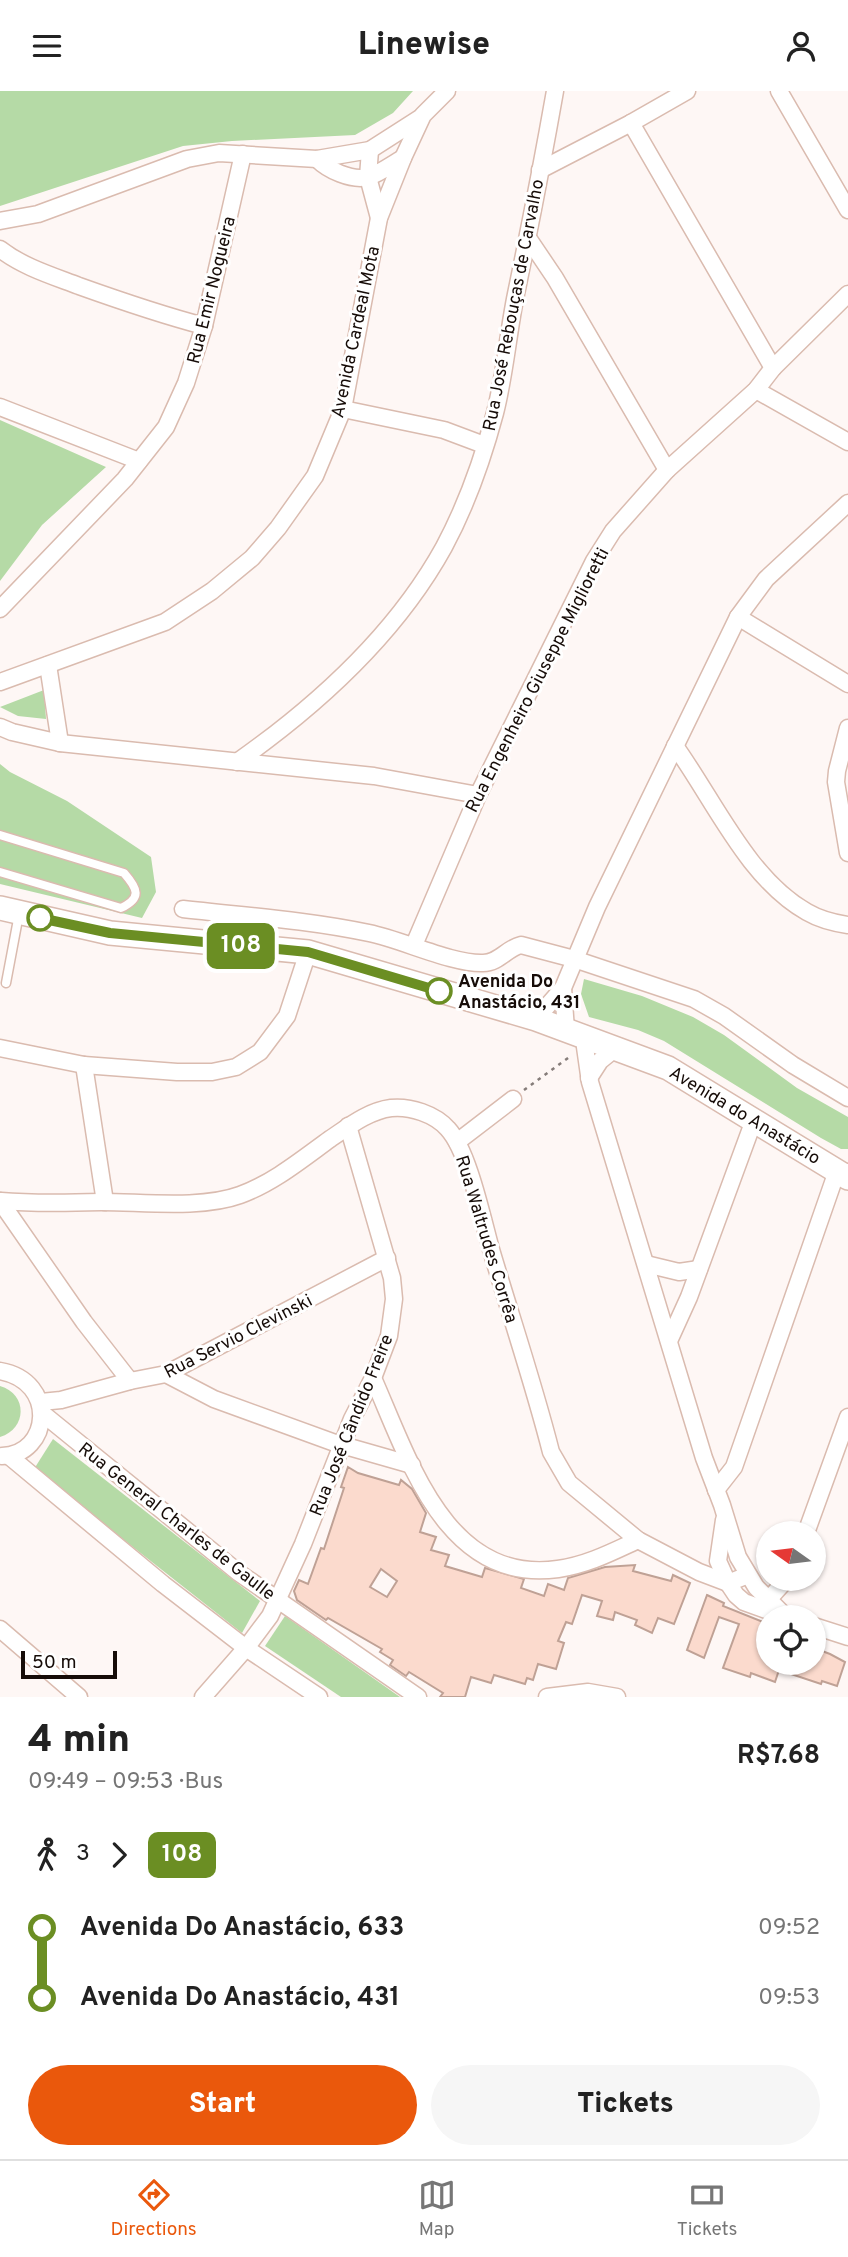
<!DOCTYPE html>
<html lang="en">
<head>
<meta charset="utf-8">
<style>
  :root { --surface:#fff; --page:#f6f6f6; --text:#222; --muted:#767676; --line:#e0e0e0; --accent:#ea580c }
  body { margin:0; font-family:Overpass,sans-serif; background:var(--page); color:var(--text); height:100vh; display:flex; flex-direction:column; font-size:26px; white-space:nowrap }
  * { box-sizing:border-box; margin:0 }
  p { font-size:23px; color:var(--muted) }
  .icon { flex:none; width:38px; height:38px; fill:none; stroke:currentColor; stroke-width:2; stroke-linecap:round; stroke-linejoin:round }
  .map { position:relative; height:1606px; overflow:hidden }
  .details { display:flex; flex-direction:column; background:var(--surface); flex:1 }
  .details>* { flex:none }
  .badge { padding:0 14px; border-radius:10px; font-size:24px; line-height:46px }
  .needle { width:46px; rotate:284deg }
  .controls { position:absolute; left:756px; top:1430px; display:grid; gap:14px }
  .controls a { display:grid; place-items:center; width:70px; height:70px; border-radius:50%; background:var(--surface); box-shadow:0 2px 5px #0004; font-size:35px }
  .scale { position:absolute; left:21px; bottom:18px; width:96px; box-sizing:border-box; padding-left:7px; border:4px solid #160c08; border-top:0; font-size:19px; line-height:24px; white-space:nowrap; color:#160c08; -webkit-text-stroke:5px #fff; paint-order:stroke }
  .map>.badge { position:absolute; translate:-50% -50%; box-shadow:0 0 0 4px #fff }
  .legs { display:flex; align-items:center; gap:10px; height:77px; padding:0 28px; font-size:23px }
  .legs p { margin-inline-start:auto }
  .overview { display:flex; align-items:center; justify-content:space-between; height:119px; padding:0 28px }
  h1 { font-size:38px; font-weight:800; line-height:52px }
  .button { display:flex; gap:14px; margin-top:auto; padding:14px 28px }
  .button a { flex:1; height:80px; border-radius:42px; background:var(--accent); color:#fff; font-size:28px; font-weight:800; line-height:80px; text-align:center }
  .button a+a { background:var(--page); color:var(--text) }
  ul { padding:0 28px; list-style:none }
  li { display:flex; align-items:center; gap:24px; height:70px; font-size:26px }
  li i { display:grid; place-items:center; width:10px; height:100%; margin:0 9px; background:currentColor }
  li i::after { content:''; width:18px; height:18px; margin:-9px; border:5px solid; border-radius:50%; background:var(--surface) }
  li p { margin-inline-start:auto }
  li:first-child i { background:linear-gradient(#0000 50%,currentColor 0) }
  li:last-child i { background:linear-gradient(currentColor 50%,#0000 0) }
  header { display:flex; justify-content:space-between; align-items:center; height:91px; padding:0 28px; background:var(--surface); font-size:32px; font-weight:800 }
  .dock { display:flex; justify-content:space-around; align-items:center; height:98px; border-top:2px solid var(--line); background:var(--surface); font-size:19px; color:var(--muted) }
  .dock a { display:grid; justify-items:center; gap:4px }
  .dock .current { color:var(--accent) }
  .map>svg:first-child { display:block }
</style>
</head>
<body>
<header><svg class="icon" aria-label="menu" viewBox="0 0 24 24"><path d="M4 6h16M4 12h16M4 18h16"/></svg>Linewise<svg class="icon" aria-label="person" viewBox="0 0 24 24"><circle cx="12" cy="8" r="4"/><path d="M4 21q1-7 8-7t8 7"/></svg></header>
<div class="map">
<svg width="848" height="1606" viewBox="0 0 848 1606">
  <rect width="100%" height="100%" fill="#fef7f5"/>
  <g fill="#b5daa6">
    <polygon points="0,0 413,0 393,22 355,44 232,50 183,55 0,115"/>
    <polygon points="0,329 106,376 42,434 0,490"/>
    <polygon points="44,599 46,628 18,625 0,616"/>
    <polygon points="0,673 10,681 67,710 151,766 156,801 142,827 0,793"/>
    <polygon points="584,888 642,905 693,926 724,944 797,997 848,1026 848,1058 841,1058 821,1047 664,950 638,939 589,926 581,903"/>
    <path d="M 0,1295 C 28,1303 27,1338 0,1346 Z"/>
    <polygon points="53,1348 260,1510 242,1542 34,1378"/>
    <polygon points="285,1525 400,1606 341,1606 265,1555"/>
  </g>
  <g fill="#fbdacd" stroke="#bfa195" stroke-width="2" fill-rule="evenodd">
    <path d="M 348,1376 L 358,1382 L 399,1394 L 401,1389 L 412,1398 L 426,1422 L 420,1441 L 436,1446 L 431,1459 L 449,1464 L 445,1475 L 482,1486 L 485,1477 L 524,1488 L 521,1497 L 544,1505 L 548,1493 L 564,1499 L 568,1487 L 605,1476 L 635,1474 L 633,1480 L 671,1490 L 673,1484 L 690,1492 L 674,1533 L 658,1527 L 652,1542 L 635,1534 L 637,1529 L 615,1521 L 613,1529 L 597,1525 L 602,1510 L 582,1504 L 572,1533 L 566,1531 L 558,1550 L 564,1552 L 556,1578 L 538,1573 L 533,1589 L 527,1587 L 525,1593 L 494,1584 L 491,1592 L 471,1586 L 465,1606 L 440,1606 L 443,1602 L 409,1581 L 406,1585 L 390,1574 L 393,1569 L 380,1561 L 382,1558 L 328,1527 L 326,1529 L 297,1509 L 294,1500 L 299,1489 L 308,1493 L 321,1457 L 324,1458 L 344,1397 L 341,1396 ZM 381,1478 L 397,1490 L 387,1506 L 370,1496 Z"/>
    <polygon points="707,1504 724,1512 723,1515 768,1533 768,1572 814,1572 814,1557 830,1563 845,1571 837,1595 822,1590 821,1593 779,1579 775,1591 751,1582 750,1586 723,1577 739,1533 719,1526 704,1567 687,1559"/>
  </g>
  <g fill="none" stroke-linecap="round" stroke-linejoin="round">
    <defs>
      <g id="lane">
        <path d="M 0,744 L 124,782 C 138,798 142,807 121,817 L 0,781"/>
        <polyline points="6,892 19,823"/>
      </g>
      <g id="street">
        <polyline points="779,0 848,119"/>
        <polyline points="631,32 773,277"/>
        <polyline points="370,59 368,86 379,127"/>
        <path d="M 317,68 C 328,79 351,90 368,86 C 379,83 392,73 403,67"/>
        <polyline points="540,79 631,32 687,0"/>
        <polyline points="0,130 38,123 187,68 219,62 317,68 370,59 420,27"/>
        <polyline points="528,147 555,187 667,379"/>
        <path d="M 0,158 C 23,176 53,185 79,195 C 121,210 162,224 204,235"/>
        <polyline points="756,299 848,351"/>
        <polyline points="0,316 139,370"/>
        <polyline points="343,318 444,339 484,354"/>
        <polyline points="0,518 125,388 166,336 186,292 204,235 243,63"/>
        <polyline points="738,526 848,593"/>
        <polyline points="48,574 60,652"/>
        <polyline points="0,591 165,531 212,500 252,467 278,437 315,385 343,318 379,127 403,67 423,24 447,0"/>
        <polyline points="0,636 12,641 60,652 374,685 478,704"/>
        <polyline points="848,637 837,680 836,691 848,762"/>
        <path d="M 675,655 C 714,709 748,788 807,821 C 819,828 834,832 848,834"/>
        <path d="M 237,671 C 318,614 396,543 444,456 C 466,415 483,367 495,322 C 505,283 508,242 516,203 C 530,135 543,68 555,0"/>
        <path d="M 183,818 C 245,825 308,829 369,842 C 403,849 452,873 483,872 C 499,872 507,857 521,854 L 574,868 L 694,908 L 724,925 L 793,974 L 848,1007"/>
        <polyline points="414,854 478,704 594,470 613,440 667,379 756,299 773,277 848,203"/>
        <polyline points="563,897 566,939"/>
        <polyline points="536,928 563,897 597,816 738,526 766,488 848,412"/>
        <polyline points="587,946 585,956 590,991 704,1367 722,1414 738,1466 756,1496 785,1525"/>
        <polyline points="0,957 84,974 177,981 212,981 236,976 260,961 287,925 308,861"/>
        <polyline points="84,974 105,1111"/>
        <polyline points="589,987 600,970 616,957"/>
        <polyline points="457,1051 513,1008"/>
        <polyline points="0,1110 84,1231 130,1290"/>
        <path d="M 1,1110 C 35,1113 68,1112 102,1111 C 143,1111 202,1118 240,1104 C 273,1092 301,1069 330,1048 C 348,1036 368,1020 391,1017 C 410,1015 435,1023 448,1038 C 469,1061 483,1131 492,1162 C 512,1229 534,1294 551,1361 L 569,1392 L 638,1449 L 699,1481 L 728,1492 L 748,1484"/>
        <polyline points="646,1173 679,1181 699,1178"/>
        <polyline points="669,1250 689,1206 754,1029"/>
        <path d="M 0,1280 C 58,1290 51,1364 2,1365"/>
        <polyline points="166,1283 214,1308 335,1352 412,1374"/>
        <path d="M 373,1287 C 409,1368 446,1494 558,1478 C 587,1474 612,1461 638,1449"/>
        <polyline points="41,1311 61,1309 130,1290 166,1283 387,1167"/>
        <polyline points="42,1322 239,1482 418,1606"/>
        <polyline points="9,1365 163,1493 246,1557 319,1606"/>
        <polyline points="716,1399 734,1376 837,1080 846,1081"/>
        <polyline points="724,1429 718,1470 728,1492 736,1504 744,1511 783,1525"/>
        <polyline points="806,1442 848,1326"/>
        <polyline points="769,1508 787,1488"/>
        <polyline points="814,1535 848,1546"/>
        <polyline points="0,1538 79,1606"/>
        <polyline points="203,1606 246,1557 270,1525 303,1453 352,1328 373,1287 389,1245 394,1208 392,1187 348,1035"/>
        <polyline points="547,1606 588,1601 617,1606"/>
      </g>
      <polyline id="secondary" points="0,817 110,842 308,861 536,928 668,977 848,1087"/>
    </defs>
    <use href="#lane" stroke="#dabbaf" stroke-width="11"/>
    <use href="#street" stroke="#dabbaf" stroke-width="19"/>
    <use href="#secondary" stroke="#dabbaf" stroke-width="26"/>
    <polyline stroke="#857c79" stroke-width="2.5" stroke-dasharray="3.5 5" stroke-linecap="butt" points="524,999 572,964"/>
    <use href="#lane" stroke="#fff" stroke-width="8"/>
    <use href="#street" stroke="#fff" stroke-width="16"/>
    <use href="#secondary" stroke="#fff" stroke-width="23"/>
  </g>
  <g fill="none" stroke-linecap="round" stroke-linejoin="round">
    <defs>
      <polyline id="line-1" points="40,827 110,842 308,861 439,900"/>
    </defs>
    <use href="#line-1" stroke="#fff" stroke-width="16"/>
    <use href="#line-1" stroke="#6b8e23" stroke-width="10"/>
  </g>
  <g fill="#fff" stroke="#6b8e23" stroke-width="3.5">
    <circle cx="40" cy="827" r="12"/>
    <circle cx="439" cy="900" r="12"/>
  </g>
  <g text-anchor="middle" stroke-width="6" stroke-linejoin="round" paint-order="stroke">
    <g font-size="18" fill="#160c08" stroke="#fff">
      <text transform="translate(211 199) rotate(-76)" y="6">Rua Emir Nogueira</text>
      <text transform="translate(513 214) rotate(-79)" y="6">Rua José Rebouças de Carvalho</text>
      <text transform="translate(355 241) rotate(-78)" y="6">Avenida Cardeal Mota</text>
      <text transform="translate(537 589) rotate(-63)" y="6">Rua Engenheiro Giuseppe Miglioretti</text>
      <text transform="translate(745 1024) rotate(31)" y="6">Avenida do Anastácio</text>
      <text transform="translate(487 1148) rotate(73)" y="6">Rua Waltrudes Corrêa</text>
      <text transform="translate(238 1245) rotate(-27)" y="6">Rua Servio Clevinski</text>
      <text transform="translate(351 1334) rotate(-68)" y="6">Rua José Cândido Freire</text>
      <text transform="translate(177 1430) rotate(38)" y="6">Rua General Charles de Gaulle</text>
    </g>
    <g font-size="18" font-weight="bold" fill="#160c08" stroke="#fff" text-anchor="start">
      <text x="458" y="896">Avenida Do<tspan x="458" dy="21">Anastácio, 431</tspan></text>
    </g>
  </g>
</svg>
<div class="controls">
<a><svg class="needle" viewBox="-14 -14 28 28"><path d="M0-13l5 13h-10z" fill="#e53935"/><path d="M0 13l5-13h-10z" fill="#767676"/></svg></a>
<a><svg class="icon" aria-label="locate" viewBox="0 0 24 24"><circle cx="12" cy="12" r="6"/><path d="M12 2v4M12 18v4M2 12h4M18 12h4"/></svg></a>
</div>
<div class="scale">50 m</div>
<b class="badge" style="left:241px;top:855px;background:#6b8e23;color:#fff">108</b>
</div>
<section class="details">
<div class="overview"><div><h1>4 min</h1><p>09:49 – 09:53 · Bus</p></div><b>R$7.68</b></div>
<div class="legs"><svg class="icon" aria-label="walk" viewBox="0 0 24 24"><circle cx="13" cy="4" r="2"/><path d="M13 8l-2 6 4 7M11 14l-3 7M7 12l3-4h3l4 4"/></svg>3<svg class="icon" aria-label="forward" viewBox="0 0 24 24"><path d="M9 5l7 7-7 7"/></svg><b class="badge" style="background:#6b8e23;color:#fff">108</b></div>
<ul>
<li><i style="color:#6b8e23"></i><b>Avenida Do Anastácio, 633</b><p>09:52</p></li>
<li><i style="color:#6b8e23"></i><b>Avenida Do Anastácio, 431</b><p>09:53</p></li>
</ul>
<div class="button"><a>Start</a><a>Tickets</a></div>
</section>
<nav class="dock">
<a class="current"><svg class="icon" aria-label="directions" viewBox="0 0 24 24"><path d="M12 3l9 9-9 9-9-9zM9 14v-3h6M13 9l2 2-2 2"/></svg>Directions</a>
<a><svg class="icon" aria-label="map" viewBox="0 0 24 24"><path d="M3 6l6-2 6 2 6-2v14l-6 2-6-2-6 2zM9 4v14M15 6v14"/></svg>Map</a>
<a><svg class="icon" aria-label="tickets" viewBox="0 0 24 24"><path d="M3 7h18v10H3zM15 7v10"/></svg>Tickets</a>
</nav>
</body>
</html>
